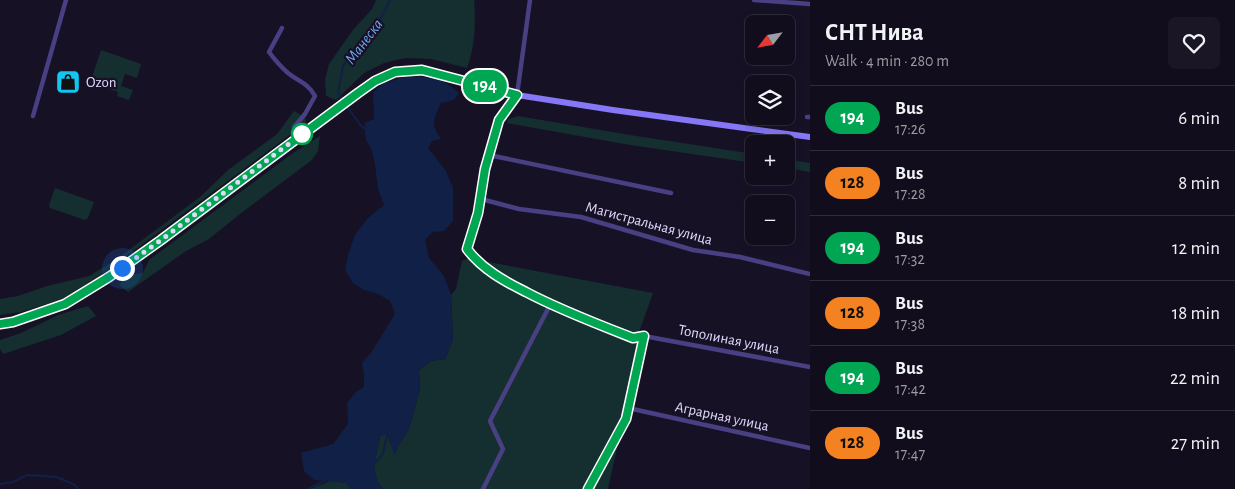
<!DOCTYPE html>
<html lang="en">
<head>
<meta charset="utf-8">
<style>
  :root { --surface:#110d1c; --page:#1a1625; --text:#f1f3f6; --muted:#9c9ca3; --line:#302d3b }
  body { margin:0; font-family:"Alegreya Sans",sans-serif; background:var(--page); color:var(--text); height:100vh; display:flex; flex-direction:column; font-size:19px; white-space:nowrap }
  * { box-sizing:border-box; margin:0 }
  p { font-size:16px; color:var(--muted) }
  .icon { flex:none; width:28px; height:28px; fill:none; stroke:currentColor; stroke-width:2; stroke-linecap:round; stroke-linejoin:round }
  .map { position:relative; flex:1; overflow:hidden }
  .side { display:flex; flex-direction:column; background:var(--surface); width:425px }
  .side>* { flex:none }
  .badge { padding:0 10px; border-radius:16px; font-size:18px; line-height:32px }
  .needle { width:32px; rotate:239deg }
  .tools { position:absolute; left:745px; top:15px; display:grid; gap:10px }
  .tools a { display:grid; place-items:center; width:50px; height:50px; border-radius:8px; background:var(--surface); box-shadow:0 2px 8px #0003,0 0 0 1px var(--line); font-size:25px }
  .you { position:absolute; width:25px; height:25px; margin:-12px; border:4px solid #fff; border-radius:50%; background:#1a73e8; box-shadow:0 0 0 8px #1a73e833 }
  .map>.badge { position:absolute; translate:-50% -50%; box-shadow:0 0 0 2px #fff }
  .round { display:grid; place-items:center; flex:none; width:52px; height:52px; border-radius:8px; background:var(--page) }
  .head { display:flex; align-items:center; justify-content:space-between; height:85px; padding:0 15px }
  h1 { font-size:24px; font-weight:600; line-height:38px }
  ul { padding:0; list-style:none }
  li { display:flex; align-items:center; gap:15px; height:65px; padding:0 15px; border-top:1px solid var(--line) }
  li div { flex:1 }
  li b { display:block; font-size:19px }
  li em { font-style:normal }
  li .badge { min-width:55px; font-weight:700; text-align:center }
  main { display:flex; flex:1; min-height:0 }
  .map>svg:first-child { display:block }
</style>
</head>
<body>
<main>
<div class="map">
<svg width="810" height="489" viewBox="0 0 810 489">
  <rect width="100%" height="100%" fill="#171126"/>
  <g fill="#152e30">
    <path d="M 376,0 L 474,0 C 476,22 475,47 467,68 L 431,59 L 405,58 L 384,63 L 364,73 L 336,100 L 326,96 L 325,80 L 329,64 L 353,30 L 372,9 Z"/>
    <polygon points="101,50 141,64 137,78 125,74 121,86 133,90 129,100 117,96 118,92 90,83"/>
    <polygon points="294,111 305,117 306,123 105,272 62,299 21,312 0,315 0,299 18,296 47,286 89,276 114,261 200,197 228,170 277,134"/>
    <polygon points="518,116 630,135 754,154 754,163 630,145 507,123 509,119"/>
    <polygon points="320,136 318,151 312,160 240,214 209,239 186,251 128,292 119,285 127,275 143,273 149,260 293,153"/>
    <polygon points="786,159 810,163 810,172 786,168"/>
    <polygon points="55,188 94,202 88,218 85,220 50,208 49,205"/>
    <polygon points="472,256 483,261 653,293 638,335 623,421 608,489 383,489 377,482 374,466 380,436 388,433 390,443 399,445 409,429 420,389 419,370 431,361 445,359 453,339 451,295 456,289 462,261"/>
    <polygon points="88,306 96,316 61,335 3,354 0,349 0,340 21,333 58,315"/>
    <polygon points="330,481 347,483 351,489 310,489"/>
  </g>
  <path fill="#102046" d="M 406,77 C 430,77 440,76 459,93 L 454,100 L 441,103 C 434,118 430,125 441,139 L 432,141 L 428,148 L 446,171 L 453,188 L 453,221 L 444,231 L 432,232 L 425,240 L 429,258 L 444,276 L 451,295 L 453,339 L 445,359 L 431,361 L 419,370 L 420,389 L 415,407 L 409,429 L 399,445 L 395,455 L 390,443 L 388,434 L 380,436 L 374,466 L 377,482 L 383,489 L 351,489 L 346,483 L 330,481 L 314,480 L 304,471 L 301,453 L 333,444 L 348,424 L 347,403 L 356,392 L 364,387 L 364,375 L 362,363 L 371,353 L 395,314 L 390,301 L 378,294 L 364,290 L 353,283 L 345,270 L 348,255 L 355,235 L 368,218 L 384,205 L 378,189 L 375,165 L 372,150 L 366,140 L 365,132 L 365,123 L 374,119 L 373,92 L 384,83 Z"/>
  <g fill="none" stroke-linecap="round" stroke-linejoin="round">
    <g stroke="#102046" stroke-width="2">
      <polyline points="343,101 338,93 343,66 378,24 390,0"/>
      <polyline points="346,105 362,127 367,129"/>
      <polyline points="373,465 383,454 388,431"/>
      <polyline points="0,484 13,482 27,475 57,477 75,485 78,489"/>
      <polyline points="308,489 326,480"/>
    </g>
    <g stroke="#484082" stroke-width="4.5">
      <path d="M 530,0 L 517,95 L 499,120 L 485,169 L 479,213 L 467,249 C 481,268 502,280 522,290 C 558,309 596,323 633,338 L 644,336 L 810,367"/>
      <polyline points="754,0 810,4"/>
      <path d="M 282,28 L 269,52 C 275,60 281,67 288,73 C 299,82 308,83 315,96 L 305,114 L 294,127 L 294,132 L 297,138"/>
      <polyline points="33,116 66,0"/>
      <polyline points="807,117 810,117"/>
      <polyline points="489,155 671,193"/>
      <polyline points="481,199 519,209 581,217 693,250 740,257 810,274"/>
      <polyline points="628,408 810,448"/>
      <polyline points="483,489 503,449 490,421 550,305"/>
      <polyline points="588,489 626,419 644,336"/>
    </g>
    <polyline stroke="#8577f5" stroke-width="6" points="0,324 13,322 65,304 109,277 161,240 358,93 375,81 395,72 422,70 517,95 613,110 810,137"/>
  </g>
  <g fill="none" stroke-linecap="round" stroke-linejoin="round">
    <defs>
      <path id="line" d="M 0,324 L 13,322 L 65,304 L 109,277 L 161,240 L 358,93 L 375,81 L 395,72 L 422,70 L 517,95 L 499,120 L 485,169 L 478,213 L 467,249 C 482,269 504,281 526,292 C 560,310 597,324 633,338 L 644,336 L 626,419 L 588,489"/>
    </defs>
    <use href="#line" stroke="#fff" stroke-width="11"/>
    <use href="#line" stroke="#00a651" stroke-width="8"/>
    <polyline stroke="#e0d9fc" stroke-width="5" stroke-dasharray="0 9" points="122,268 161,240 302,134"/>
  </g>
  <defs>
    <symbol id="shop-square" viewBox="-11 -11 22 22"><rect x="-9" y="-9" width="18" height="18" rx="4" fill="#13c6ef" stroke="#171126"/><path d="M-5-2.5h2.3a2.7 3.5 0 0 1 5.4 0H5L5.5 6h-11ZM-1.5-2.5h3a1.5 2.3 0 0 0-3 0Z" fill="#111"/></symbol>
  </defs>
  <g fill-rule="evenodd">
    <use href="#shop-square" x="54" y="68" width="28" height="28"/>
  </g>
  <circle fill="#fff" stroke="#00a651" stroke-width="2.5" cx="302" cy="134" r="10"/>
  <g text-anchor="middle" stroke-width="4.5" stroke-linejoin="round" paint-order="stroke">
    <g font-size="15" fill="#e0d9fc" stroke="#171126" text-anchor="start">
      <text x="86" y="87">Ozon</text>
    </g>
    <g font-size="15" fill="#e0d9fc" stroke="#171126">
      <text transform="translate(649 223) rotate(15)" y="5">Магистральная улица</text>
      <text transform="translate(729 339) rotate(11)" y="5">Тополиная улица</text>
      <text transform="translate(722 416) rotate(12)" y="5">Аграрная улица</text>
    </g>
    <g font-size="16" font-style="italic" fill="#6eabf5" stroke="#171126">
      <text transform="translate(363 41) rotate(-53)" y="6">Манеска</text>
    </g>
  </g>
</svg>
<div class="tools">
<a><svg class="needle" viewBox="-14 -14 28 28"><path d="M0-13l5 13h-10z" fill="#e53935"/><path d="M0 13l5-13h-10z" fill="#9c9ca3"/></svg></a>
<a><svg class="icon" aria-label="layers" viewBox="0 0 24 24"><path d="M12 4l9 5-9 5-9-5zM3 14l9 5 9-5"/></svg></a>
<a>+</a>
<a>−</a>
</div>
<div class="you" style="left:122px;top:268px"></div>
<b class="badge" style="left:485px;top:86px;background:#00a651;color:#fff">194</b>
</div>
<section class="side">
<div class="head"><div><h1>СНТ Нива</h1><p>Walk · 4 min · 280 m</p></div><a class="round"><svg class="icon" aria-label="heart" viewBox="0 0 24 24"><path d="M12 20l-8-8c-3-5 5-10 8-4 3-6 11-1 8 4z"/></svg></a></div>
<ul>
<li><span class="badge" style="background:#00a651;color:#fff">194</span><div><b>Bus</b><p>17:26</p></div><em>6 min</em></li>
<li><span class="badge" style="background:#f58220;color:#111">128</span><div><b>Bus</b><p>17:28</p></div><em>8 min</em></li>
<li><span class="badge" style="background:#00a651;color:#fff">194</span><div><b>Bus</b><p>17:32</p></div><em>12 min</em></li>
<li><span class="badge" style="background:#f58220;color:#111">128</span><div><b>Bus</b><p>17:38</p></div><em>18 min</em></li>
<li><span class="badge" style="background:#00a651;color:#fff">194</span><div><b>Bus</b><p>17:42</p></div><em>22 min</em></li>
<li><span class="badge" style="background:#f58220;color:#111">128</span><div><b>Bus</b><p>17:47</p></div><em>27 min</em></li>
</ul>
</section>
</main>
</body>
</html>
